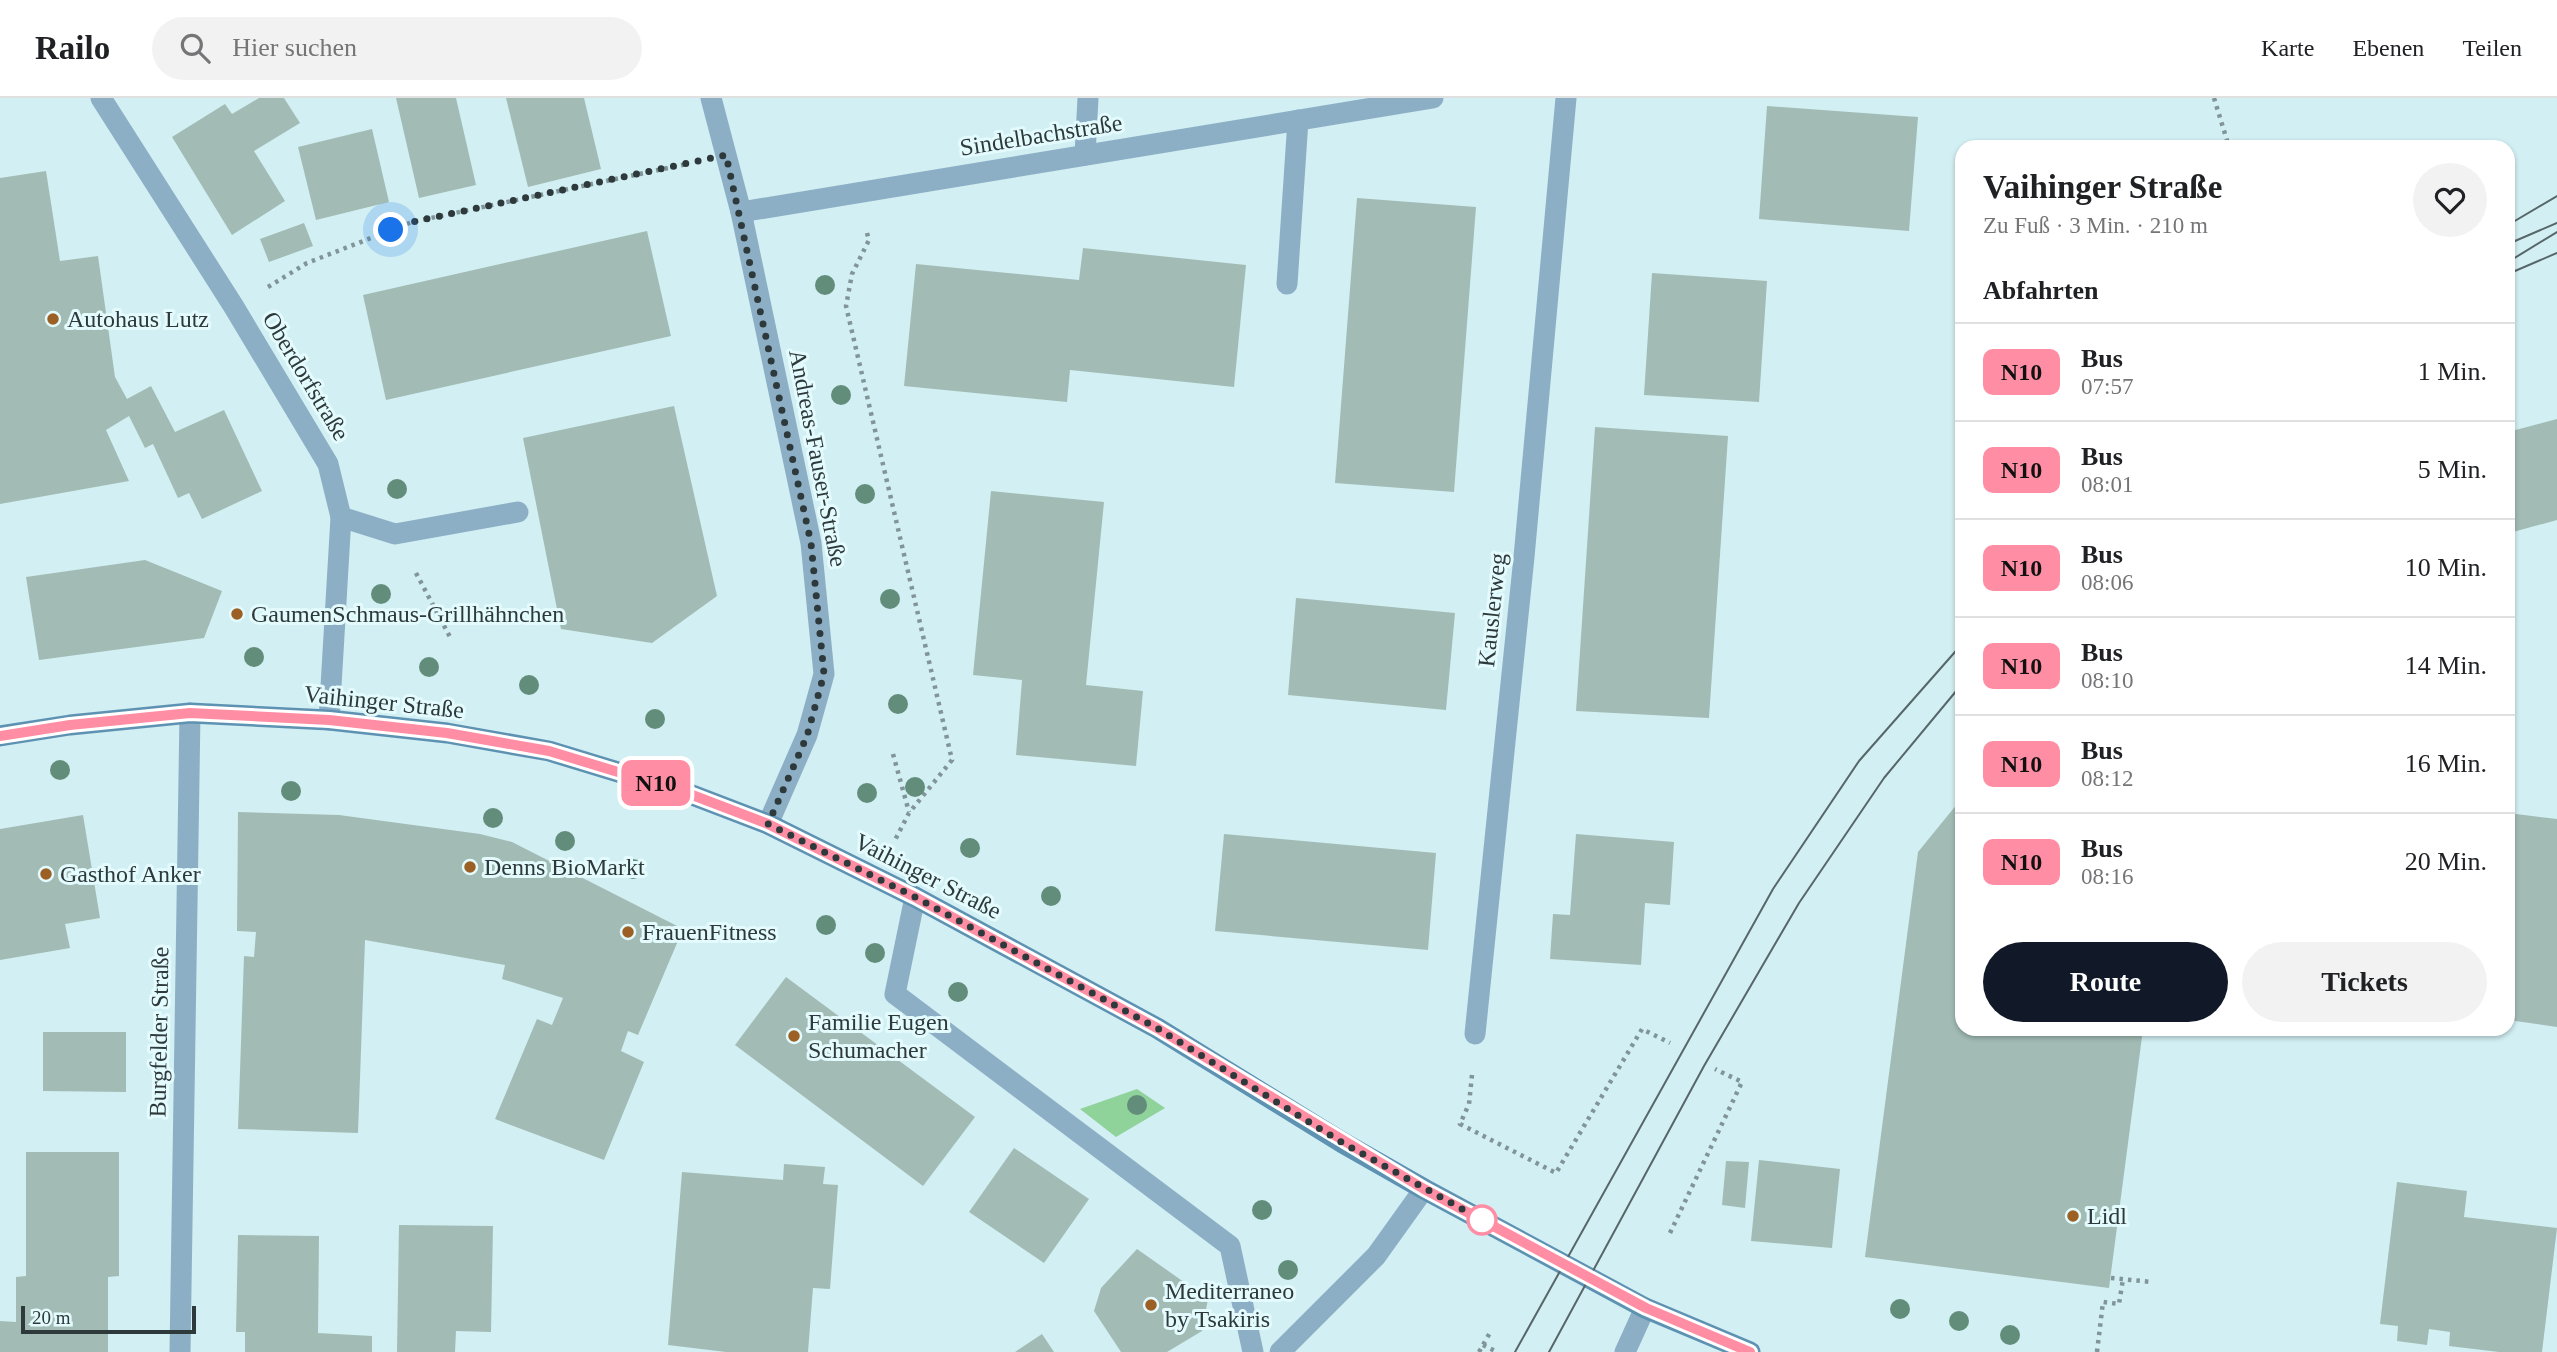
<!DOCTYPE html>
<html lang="de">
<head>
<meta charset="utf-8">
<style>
  :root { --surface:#fff; --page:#f2f2f2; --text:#202124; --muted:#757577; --line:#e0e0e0; --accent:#111827 }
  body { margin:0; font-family:"Times New Roman",serif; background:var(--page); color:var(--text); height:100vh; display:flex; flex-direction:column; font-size:26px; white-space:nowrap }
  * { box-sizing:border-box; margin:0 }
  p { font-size:23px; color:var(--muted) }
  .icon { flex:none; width:38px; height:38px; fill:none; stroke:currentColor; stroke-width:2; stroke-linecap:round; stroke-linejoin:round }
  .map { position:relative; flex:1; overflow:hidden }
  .details { position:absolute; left:1955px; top:42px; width:560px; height:896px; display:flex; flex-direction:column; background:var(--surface); border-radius:21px; box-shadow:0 2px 5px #0004 }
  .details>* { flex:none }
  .badge { padding:0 14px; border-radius:10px; font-size:24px; line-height:46px }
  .scale { position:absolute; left:21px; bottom:18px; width:175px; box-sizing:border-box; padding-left:7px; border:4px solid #2e393b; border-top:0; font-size:19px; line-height:24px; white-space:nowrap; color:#2e393b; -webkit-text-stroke:5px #e4fbfe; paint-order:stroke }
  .you { position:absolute; width:35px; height:35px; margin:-18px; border:5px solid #fff; border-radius:50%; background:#1a73e8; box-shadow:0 0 0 10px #1a73e833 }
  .map>.badge { position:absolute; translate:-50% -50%; box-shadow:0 0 0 4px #fff }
  h2 { padding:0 28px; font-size:26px; line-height:63px }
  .round { display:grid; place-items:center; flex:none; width:74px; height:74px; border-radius:37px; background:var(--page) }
  .headline { display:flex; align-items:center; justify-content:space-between; height:119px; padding:0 28px }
  h1 { font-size:33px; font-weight:700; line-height:52px }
  .button { display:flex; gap:14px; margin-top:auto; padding:14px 28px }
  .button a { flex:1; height:80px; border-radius:42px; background:var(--accent); color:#fff; font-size:28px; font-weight:700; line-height:80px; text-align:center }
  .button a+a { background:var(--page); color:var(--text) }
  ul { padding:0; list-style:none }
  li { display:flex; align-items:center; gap:21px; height:98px; padding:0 28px; border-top:2px solid var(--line) }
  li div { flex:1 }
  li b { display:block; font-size:26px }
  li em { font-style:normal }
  li .badge { min-width:77px; font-weight:700; text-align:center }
  header { display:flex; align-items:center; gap:42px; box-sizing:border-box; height:98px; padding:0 35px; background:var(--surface); border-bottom:2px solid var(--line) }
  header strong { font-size:33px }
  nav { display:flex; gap:38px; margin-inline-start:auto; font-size:24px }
  .search { width:490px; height:63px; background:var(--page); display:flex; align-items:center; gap:18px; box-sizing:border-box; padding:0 24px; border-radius:38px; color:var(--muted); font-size:26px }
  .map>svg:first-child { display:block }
</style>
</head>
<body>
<header>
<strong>Railo</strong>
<div class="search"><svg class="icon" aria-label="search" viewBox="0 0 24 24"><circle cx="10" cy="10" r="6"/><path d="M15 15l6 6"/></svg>Hier suchen</div>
<nav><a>Karte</a><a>Ebenen</a><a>Teilen</a></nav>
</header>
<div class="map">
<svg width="2557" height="1254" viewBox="0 0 2557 1254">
  <rect width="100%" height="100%" fill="#d2eff3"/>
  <polygon fill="#8fd29a" points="1137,991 1165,1010 1116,1039 1080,1011"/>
  <g fill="#a2bcb5">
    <polygon points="259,0 284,0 300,25 254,53 285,103 232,137 172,39 225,6 232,16"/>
    <polygon points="396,0 456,0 476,87 419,100"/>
    <polygon points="506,0 584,0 601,71 528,89"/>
    <polygon points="1767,8 1918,19 1909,133 1759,121"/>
    <polygon points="372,31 389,104 316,122 298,49"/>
    <polygon points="46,73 60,163 98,158 115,279 127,301 151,288 175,334 224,312 262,393 202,421 189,395 178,400 153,346 145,350 129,318 106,332 129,383 0,406 0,80"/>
    <polygon points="1357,100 1476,109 1454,394 1335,385"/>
    <polygon points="304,125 313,148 269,164 260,141"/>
    <polygon points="647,133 671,238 386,302 363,197"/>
    <polygon points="1083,150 1246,167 1234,289 1070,272 1067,304 904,288 916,166 1079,182"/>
    <polygon points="1652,175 1767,183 1759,304 1644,297"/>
    <polygon points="674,308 717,498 652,545 561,531 523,340"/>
    <polygon points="2557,321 2557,422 2513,434 2508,414 2508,334"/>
    <polygon points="1595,329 1728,338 1709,620 1576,613"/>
    <polygon points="991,393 1104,404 1086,587 1143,593 1136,668 1016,657 1022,582 973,577"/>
    <polygon points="145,462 222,493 204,540 39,562 26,479"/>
    <polygon points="1296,500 1455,515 1446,612 1288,597"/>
    <polygon points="1962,700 1962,931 2143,931 2109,1190 1865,1159 1918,754"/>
    <polygon points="238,714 339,717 480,736 512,744 683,831 638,937 628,933 621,953 644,964 604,1062 495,1021 537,921 552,927 563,900 502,881 505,867 365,842 358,1035 238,1031 244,858 254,859 256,834 237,833"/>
    <polygon points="2508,715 2557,721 2557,929 2508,922"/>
    <polygon points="83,717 100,820 65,826 70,850 0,862 0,731"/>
    <polygon points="1224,736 1436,755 1428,852 1215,833"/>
    <polygon points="1576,736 1674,744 1670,807 1645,805 1641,867 1550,861 1553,816 1570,817"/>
    <polygon points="786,879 975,1019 923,1088 735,947"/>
    <polygon points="43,934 126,934 126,994 43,993"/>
    <polygon points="1014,1050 1089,1101 1044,1165 969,1114"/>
    <polygon points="26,1054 119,1054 119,1178 108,1179 108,1254 0,1254 0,1223 16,1224 16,1179 26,1178"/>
    <polygon points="1759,1062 1840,1071 1832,1150 1751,1143"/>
    <polygon points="1726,1063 1749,1064 1745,1110 1722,1107"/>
    <polygon points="784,1066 825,1069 823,1086 838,1087 830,1191 813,1190 808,1254 726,1254 668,1247 682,1074 783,1082"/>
    <polygon points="2397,1084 2467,1093 2464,1119 2557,1130 2542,1254 2499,1254 2449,1248 2450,1234 2429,1231 2427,1247 2397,1243 2398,1228 2380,1226"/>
    <polygon points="399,1127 493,1128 491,1234 456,1233 455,1254 397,1254"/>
    <polygon points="238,1137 319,1138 318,1235 372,1238 372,1254 245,1254 245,1234 236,1234"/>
    <polygon points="1137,1151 1208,1201 1202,1233 1167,1254 1121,1254 1094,1213 1101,1190"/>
    <polygon points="1042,1236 1054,1254 1015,1254"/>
  </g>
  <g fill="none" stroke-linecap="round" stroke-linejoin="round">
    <g stroke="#819598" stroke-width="4.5" stroke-dasharray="3.5 5" stroke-linecap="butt">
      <polyline points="2214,0 2229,49"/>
      <polyline points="867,135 869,142 852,176 846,208 952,662 909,715 895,742"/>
      <polyline points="268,189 307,165 412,124 687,66"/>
      <polyline points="416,475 450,539"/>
      <polyline points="893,656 909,714"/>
      <polyline points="1472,977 1469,1006 1460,1026 1556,1075 1642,931 1670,945"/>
      <polyline points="1670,1135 1742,984 1715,971"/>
      <polyline points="2111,1180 2152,1184"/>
      <polyline points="1483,1247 1497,1254"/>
      <polyline points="1479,1254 1491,1233"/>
      <polyline points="2097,1254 2103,1204 2119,1206 2123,1181"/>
    </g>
    <g stroke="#8cafc5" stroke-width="21">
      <polyline points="1085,57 1088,0"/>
      <polyline points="1287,186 1298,22"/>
      <polyline points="341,419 395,436 518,414"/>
      <polyline points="915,799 895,896 1230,1148 1253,1254"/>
    </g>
    <g stroke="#8cafc5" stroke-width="21">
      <polyline points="101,0 234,209 328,366 341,419 329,622"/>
      <polyline points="711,0 741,114 811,445 824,576 807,637 768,726"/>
      <polyline points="741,114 1433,0"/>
      <polyline points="1475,936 1524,459 1566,0"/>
      <polyline points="180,1254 190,615"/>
      <polyline points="1280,1254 1376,1158 1424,1091"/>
      <polyline points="1625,1254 1645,1210"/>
    </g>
    <polyline stroke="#5d92b2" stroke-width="21" points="0,638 70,627 190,615 329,622 447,635 549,653 687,695 768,726 915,799 1157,930 1343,1045 1424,1091 1645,1210 1750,1254"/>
    <g stroke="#576669" stroke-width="2">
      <polyline points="2508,127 2557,98"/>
      <polyline points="2508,146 2557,125"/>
      <polyline points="2508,164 2557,134"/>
      <polyline points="2508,176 2557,155"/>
      <polyline points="1515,1254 1773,791 1859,663 1962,546"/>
      <polyline points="1549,1254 1704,968 1799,805 1884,680 1962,586"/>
    </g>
  </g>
  <g fill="#638d7b">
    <circle cx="825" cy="187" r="10"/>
    <circle cx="841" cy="297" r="10"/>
    <circle cx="397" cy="391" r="10"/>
    <circle cx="865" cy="396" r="10"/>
    <circle cx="381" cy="496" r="10"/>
    <circle cx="890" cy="501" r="10"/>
    <circle cx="254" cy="559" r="10"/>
    <circle cx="429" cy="569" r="10"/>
    <circle cx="529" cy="587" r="10"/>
    <circle cx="898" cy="606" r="10"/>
    <circle cx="655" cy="621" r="10"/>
    <circle cx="60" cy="672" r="10"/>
    <circle cx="915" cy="689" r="10"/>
    <circle cx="291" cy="693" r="10"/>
    <circle cx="867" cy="695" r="10"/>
    <circle cx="493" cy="720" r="10"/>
    <circle cx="565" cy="743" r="10"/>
    <circle cx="970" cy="750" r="10"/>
    <circle cx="633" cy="771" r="10"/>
    <circle cx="1051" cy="798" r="10"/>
    <circle cx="826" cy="827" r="10"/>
    <circle cx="875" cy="855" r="10"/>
    <circle cx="958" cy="894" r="10"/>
    <circle cx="1137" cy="1007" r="10"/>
    <circle cx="1262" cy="1112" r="10"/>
    <circle cx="1288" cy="1172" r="10"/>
    <circle cx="1900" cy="1211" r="10"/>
    <circle cx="1959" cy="1223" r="10"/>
    <circle cx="2010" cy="1237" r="10"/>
  </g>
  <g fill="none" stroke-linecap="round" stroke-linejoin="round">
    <defs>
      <polyline id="line" points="0,638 70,627 190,615 329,622 447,635 549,653 687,695 768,726 915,799 1157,930 1424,1091 1646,1210 1750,1254"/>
    </defs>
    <use href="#line" stroke="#fff" stroke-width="16"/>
    <use href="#line" stroke="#ff8ea5" stroke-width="10"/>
    <polyline stroke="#2e393b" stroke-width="7" stroke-dasharray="0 12.6" points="391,132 412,124 726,57 811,445 824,576 807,638 768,726 915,799 1157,930 1343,1045 1482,1122"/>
  </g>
  <g fill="#9d6024" stroke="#e4fbfe" stroke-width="2.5">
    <circle cx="53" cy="221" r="7"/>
    <circle cx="237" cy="516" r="7"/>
    <circle cx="470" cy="769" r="7"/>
    <circle cx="46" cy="776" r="7"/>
    <circle cx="628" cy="834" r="7"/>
    <circle cx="794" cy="938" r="7"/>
    <circle cx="2073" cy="1118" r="7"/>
    <circle cx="1151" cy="1207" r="7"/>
  </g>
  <circle fill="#fff" stroke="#ff8ea5" stroke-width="3.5" cx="1482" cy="1122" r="14"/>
  <g text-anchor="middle" stroke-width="6" stroke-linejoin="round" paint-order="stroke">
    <g font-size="24" fill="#2e393b" stroke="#e4fbfe">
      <text transform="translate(1041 37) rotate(-9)" y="8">Sindelbachstraße</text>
      <text transform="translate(306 278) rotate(59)" y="8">Oberdorfstraße</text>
      <text transform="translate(818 360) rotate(79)" y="8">Andreas-Fauser-Straße</text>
      <text transform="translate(1492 512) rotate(-84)" y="8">Kauslerweg</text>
      <text transform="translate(384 604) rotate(6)" y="8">Vaihinger Straße</text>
      <text transform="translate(928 778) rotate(27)" y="8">Vaihinger Straße</text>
      <text transform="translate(159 934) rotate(-89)" y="8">Burgfelder Straße</text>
    </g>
    <g font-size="24" fill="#2e393b" stroke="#e4fbfe" text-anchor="start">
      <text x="67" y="229">Autohaus Lutz</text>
      <text x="251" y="524">GaumenSchmaus-Grillhähnchen</text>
      <text x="484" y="777">Denns BioMarkt</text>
      <text x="60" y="784">Gasthof Anker</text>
      <text x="642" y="842">FrauenFitness</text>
      <text x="808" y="932">Familie Eugen<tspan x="808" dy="28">Schumacher</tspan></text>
      <text x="2087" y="1126">Lidl</text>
      <text x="1165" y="1201">Mediterraneo<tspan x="1165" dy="28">by Tsakiris</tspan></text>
    </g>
  </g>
</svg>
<div class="scale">20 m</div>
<div class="you" style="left:391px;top:132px"></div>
<b class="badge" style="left:656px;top:685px;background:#ff8ea5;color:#111">N10</b>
<section class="details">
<div class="headline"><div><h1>Vaihinger Straße</h1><p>Zu Fuß · 3 Min. · 210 m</p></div><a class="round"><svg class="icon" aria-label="heart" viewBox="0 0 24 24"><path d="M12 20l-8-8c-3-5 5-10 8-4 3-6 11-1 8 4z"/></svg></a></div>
<h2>Abfahrten</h2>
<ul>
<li><span class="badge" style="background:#ff8ea5;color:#111">N10</span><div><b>Bus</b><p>07:57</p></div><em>1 Min.</em></li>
<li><span class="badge" style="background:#ff8ea5;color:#111">N10</span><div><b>Bus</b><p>08:01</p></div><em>5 Min.</em></li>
<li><span class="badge" style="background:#ff8ea5;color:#111">N10</span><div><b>Bus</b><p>08:06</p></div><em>10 Min.</em></li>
<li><span class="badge" style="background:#ff8ea5;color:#111">N10</span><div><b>Bus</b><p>08:10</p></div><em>14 Min.</em></li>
<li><span class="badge" style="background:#ff8ea5;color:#111">N10</span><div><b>Bus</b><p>08:12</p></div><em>16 Min.</em></li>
<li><span class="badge" style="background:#ff8ea5;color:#111">N10</span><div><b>Bus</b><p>08:16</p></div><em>20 Min.</em></li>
</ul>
<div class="button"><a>Route</a><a>Tickets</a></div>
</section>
</div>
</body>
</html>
